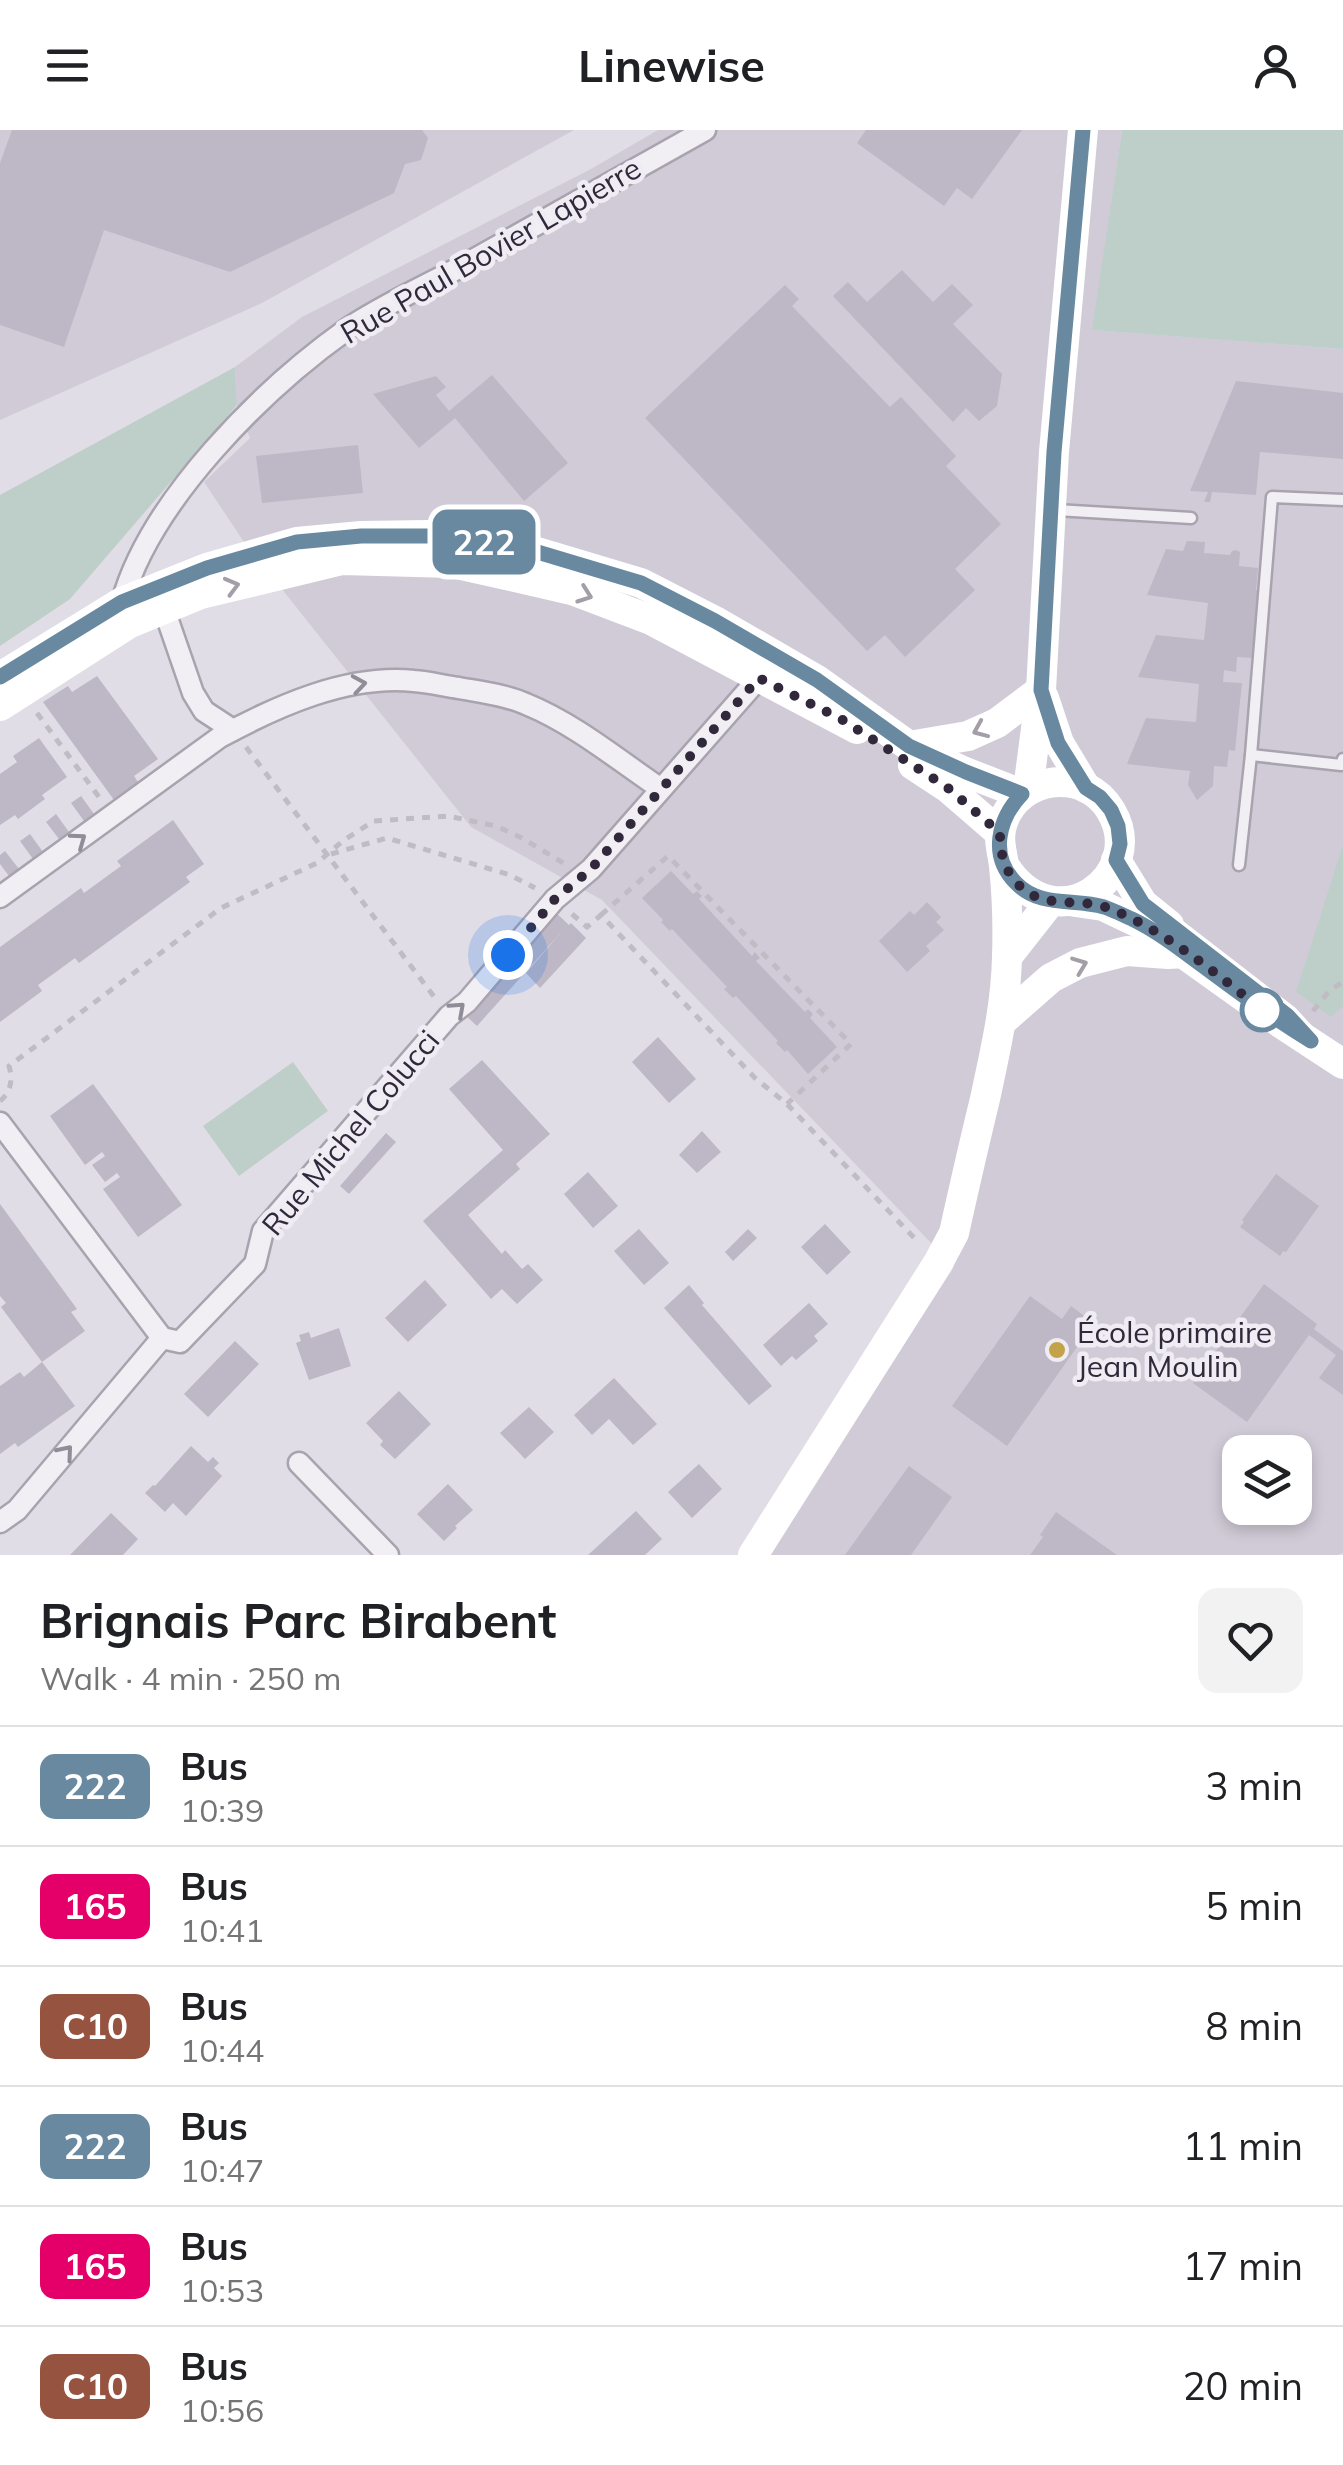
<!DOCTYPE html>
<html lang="en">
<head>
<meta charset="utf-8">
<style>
  :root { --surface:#fff; --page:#f2f2f2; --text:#202124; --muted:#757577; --line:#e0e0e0 }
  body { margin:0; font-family:Mulish,sans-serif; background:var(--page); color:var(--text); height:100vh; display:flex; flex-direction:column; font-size:38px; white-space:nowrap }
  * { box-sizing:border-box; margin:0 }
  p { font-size:32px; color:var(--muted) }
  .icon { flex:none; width:55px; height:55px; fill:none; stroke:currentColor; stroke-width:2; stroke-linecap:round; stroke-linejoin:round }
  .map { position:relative; height:1425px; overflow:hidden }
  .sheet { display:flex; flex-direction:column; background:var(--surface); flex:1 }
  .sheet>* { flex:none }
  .badge { padding:0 20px; border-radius:15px; font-size:35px; line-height:65px }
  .fabs { position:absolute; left:1222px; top:1305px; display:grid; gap:20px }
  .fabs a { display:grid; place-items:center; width:90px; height:90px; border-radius:20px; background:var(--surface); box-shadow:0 5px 15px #0003; font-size:50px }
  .you { position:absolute; width:50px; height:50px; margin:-25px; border:8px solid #fff; border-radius:50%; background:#1a73e8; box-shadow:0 0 0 15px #1a73e833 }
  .map>.badge { position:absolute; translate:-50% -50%; box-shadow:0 0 0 5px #fff }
  .round { display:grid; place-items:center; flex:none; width:105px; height:105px; border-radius:20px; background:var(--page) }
  .overview { display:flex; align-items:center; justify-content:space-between; height:170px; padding:0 40px }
  h1 { font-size:48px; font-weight:700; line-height:75px }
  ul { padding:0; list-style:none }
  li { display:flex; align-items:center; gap:30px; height:120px; padding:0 40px; border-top:2px solid var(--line) }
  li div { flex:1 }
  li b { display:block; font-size:38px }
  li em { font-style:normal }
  li .badge { min-width:110px; font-weight:700; text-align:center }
  header { display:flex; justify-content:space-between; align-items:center; height:130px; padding:0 40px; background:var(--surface); font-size:45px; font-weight:700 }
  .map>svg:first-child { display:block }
</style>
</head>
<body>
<header><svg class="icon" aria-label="menu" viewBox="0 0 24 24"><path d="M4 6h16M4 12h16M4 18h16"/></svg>Linewise<svg class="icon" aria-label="person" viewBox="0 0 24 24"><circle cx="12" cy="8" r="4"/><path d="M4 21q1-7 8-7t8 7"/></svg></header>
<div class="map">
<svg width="1343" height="1425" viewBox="0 0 1343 1425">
  <rect width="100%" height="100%" fill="#e1dde6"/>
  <g fill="#d1cbd7" fill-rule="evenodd">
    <polygon points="0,0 574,0 262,173 0,290"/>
    <path d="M 658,0 L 1122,0 L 1093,200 L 1343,219 L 1343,1423 L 1337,1425 L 768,1425 L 954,1137 L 602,770 L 471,697 L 242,409 L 204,352 L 250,308 L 237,275 L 235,237 L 302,187 L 591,39 ZM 1240,1322 L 1295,1322 L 1295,1378 L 1240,1378 Z"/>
  </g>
  <g fill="#becfc9">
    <polygon points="1122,0 1343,0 1343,219 1092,200"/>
    <polygon points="235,237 237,275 70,469 0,516 0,365"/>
    <polygon points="1343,715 1343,876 1331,887 1296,862"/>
    <polygon points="293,932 328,981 239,1046 203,996"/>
  </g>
  <g fill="#beb7c5">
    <polygon points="12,0 422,0 428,8 421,30 405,34 394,63 230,142 104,100 64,217 0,195 0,33"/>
    <polygon points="866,0 1022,0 972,69 957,58 944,76 857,13"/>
    <polygon points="902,140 933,172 952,154 973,175 953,194 1002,244 997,276 979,291 966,278 953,292 833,166 848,152 867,172"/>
    <polygon points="785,155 799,169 792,176 890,277 901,267 956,326 946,336 1001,394 955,439 975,460 905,527 885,505 867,521 645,288"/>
    <polygon points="492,245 568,333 524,371 455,288 419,318 373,264 436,246 446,257 436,265 449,281"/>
    <polygon points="1236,251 1343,263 1343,329 1260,322 1256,365 1212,362 1210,372 1204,372 1208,362 1190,361"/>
    <polygon points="358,315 363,363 262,373 256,326"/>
    <polygon points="1187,411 1205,412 1204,423 1230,425 1232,421 1236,420 1240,422 1239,436 1258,438 1256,460 1260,461 1253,528 1237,527 1236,542 1224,540 1223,552 1242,553 1235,621 1229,620 1227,637 1214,636 1213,656 1197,670 1188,655 1190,641 1127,634 1146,588 1196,592 1199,554 1138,547 1156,505 1204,510 1208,473 1147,465 1166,419 1183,421"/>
    <polygon points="97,546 158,629 134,646 138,652 114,670 43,572 68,556 72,562"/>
    <polygon points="39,608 67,647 42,665 45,669 18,689 15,685 0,695 0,644 17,632 13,626"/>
    <polygon points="81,666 94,684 84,691 71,673"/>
    <polygon points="56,684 69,702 59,709 46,692"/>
    <polygon points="173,690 204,734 186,747 190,752 79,833 75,828 56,842 38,855 42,861 0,892 0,817 81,758 84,763 121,736 117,731"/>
    <polygon points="30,704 43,722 33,729 20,711"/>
    <polygon points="5,721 19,739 9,746 0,734 0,725"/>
    <polygon points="671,741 693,764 697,761 702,766 699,769 752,826 755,822 760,828 756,831 805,882 808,879 813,884 810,888 837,917 808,944 787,920 785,922 776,913 778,911 736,866 733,868 724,859 727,857 672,799 670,801 661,792 663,790 642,768"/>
    <polygon points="927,772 941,787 936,792 944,800 926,816 930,821 907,842 879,811 910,781 914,785"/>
    <polygon points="553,780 569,795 571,793 586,808 540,858 526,843 565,798 477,896 463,883"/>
    <polygon points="658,907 696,949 669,973 632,932"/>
    <polygon points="482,930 550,1004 516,1034 520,1039 468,1085 502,1124 505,1120 522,1139 528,1134 543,1150 517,1174 502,1159 491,1169 423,1091 503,1020 449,959"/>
    <polygon points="93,954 182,1075 138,1107 103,1059 120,1047 117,1043 105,1052 92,1035 105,1026 102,1022 85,1035 50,986"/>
    <polygon points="702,1001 721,1022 697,1043 679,1025"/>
    <polygon points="386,1003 396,1012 349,1064 340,1056"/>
    <polygon points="588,1042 618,1076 593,1098 564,1064"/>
    <polygon points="1276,1044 1319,1076 1286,1122 1283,1121 1280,1126 1240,1097 1244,1092 1242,1090"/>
    <polygon points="0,1074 77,1179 71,1182 85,1201 42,1232 1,1177 6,1173 0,1166"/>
    <polygon points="825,1094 851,1122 827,1145 801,1117"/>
    <polygon points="639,1099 669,1133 644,1155 614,1121"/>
    <polygon points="748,1099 757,1108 733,1131 725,1122"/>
    <polygon points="425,1150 447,1175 408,1212 385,1188"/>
    <polygon points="1264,1154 1317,1194 1314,1199 1343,1221 1343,1265 1319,1248 1336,1225 1309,1205 1247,1292 1193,1253"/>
    <polygon points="689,1155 704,1173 702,1175 772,1256 749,1275 664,1178"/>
    <polygon points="1030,1166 1062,1189 1071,1176 1094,1193 1007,1316 952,1276"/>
    <polygon points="809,1173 828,1194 814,1206 818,1211 796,1230 792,1226 781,1236 763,1215"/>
    <polygon points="339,1198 351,1236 309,1250 296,1213 301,1211 299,1205 309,1202 311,1208"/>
    <polygon points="235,1211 259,1234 208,1287 184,1264"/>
    <polygon points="42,1232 75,1276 18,1317 15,1313 0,1324 0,1256 20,1242 24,1247"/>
    <polygon points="614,1248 657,1294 633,1315 609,1289 592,1305 574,1285"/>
    <polygon points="399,1261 431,1294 395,1329 380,1315 383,1311 366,1293"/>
    <polygon points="529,1277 554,1302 525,1329 500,1303"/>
    <polygon points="191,1316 208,1332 213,1327 219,1333 214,1338 222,1346 186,1386 173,1373 165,1382 145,1363 153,1355 155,1356"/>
    <polygon points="699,1334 722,1359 692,1388 668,1362"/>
    <polygon points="909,1336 952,1367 911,1425 845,1425"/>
    <polygon points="448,1354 473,1380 455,1396 457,1398 444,1411 417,1384"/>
    <polygon points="636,1381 662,1409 645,1425 588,1425"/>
    <polygon points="1056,1382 1117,1425 1030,1425 1043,1407 1040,1405"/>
    <polygon points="111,1383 138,1409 123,1425 70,1425"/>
  </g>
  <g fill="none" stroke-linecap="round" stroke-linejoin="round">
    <defs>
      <g id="lane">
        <polyline points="1056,380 1191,388"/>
        <polyline points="1251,625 1341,635 1343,629"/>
        <polyline points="1239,735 1251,625 1272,367 1343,370"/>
      </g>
      <g id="street">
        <path d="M 122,472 C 150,371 262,260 346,200 C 380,176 428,155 466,134 C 546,89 625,45 705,0"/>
        <polyline points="164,479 193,563 204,581 233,600"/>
        <path d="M 0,767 L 220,607 C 277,576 348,544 414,551 C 429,552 444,556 459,558 C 481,562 506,565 526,574 C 575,594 618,630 661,659"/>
        <polyline points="0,993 162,1208"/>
        <polyline points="299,1333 388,1425"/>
        <polyline points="0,1392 17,1380 162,1208 180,1212 255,1134 263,1101 449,886 467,872 555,769 591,739 759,548"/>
      </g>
    </defs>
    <use href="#lane" stroke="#a9a3af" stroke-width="15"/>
    <use href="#street" stroke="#a9a3af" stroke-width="25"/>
    <g stroke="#c0bbc4" stroke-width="5" stroke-dasharray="8 8" stroke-linecap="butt">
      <polyline points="37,583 99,667"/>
      <polyline points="246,617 435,868"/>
      <polyline points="331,724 387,708 510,745 535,758"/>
      <polyline points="572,784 587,797 601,785 755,948 787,974 919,1113"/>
      <polyline points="601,785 668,726 851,914 787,974"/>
      <polyline points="1313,881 1330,860 1343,852"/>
      <path d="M 0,971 C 11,962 13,950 9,936 L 221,778 L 317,733 L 344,710 L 374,691 L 448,686 L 496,696 L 522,708 L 565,734"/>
    </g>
    <use href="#lane" stroke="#f2eff4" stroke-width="10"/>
    <use href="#street" stroke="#f2eff4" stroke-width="20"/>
    <g stroke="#fff" stroke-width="30">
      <polyline points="0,547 122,472 207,438 297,412 361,406 429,405 514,415 641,453 715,491 817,550 909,616 965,642 1022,664"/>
      <polyline points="1044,568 1059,613 1086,658"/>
      <polyline points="0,576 128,494 201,464 342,430 453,433 572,460 651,490 857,599"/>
      <polyline points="909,616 968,606 997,593 1041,560"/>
      <polyline points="913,635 948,658 1000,703"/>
      <polyline points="1028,660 1041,560 1054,322 1083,0"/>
      <polyline points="1116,730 1143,774 1169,795"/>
      <polyline points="1069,771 1103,776 1145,796 1282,894 1343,934"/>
      <polyline points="1007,827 1051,771"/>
      <polyline points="1002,891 1051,848 1080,833 1127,821 1168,824 1185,823"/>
      <path d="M 753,1425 L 938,1133 L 954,1103 C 964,1058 974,1014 985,969 C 995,922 1006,876 1007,827 C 1008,798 1007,765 1004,736 C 1002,720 997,708 1003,692 C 1019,645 1086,637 1111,681 C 1149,745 1055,816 1004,735"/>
    </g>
  </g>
  <defs><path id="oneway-chevron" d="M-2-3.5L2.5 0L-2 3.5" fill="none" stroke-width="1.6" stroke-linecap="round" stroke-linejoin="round" transform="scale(2.5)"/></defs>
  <g stroke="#a39ea7">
    <use href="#oneway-chevron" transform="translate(232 456) rotate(-15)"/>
    <use href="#oneway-chevron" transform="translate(585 465) rotate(20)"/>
    <use href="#oneway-chevron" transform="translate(980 600) rotate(157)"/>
    <use href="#oneway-chevron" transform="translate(1080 835) rotate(-21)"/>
  </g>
  <g stroke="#928c98">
    <use href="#oneway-chevron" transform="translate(359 554) rotate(-9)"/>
    <use href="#oneway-chevron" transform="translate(79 710) rotate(-36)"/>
    <use href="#oneway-chevron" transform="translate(458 879) rotate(-42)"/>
    <use href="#oneway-chevron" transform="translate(66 1322) rotate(-50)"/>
  </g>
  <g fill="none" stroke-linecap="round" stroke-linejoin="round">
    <defs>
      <path id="line" d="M 0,547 L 122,472 L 207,438 L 297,412 L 361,406 L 429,406 L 514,415 L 641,453 L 715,491 L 817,550 L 909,616 L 966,642 L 1022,664 C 998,689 989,726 1016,753 C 1040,778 1074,768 1104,777 C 1113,780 1123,785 1132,789 C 1157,801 1180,819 1203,836 C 1238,862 1273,888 1311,911 L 1288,886 L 1143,774 L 1116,730 L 1120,714 L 1118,696 L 1111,680 L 1100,667 L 1086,658 L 1058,613 L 1041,560 L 1054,322 L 1083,0"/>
    </defs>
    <use href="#line" stroke="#fff" stroke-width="22"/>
    <use href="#line" stroke="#6989a0" stroke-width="15"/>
    <path stroke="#32283b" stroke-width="10" stroke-dasharray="0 18" d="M 508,825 L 555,769 L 591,739 L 759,548 L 841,589 L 922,641 L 948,658 L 1000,703 C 1000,728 1007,749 1029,763 C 1051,777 1080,769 1105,777 C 1159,796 1218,845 1262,880"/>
  </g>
  <circle fill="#fff" stroke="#6989a0" stroke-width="5" cx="1262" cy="880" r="20"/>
  <circle fill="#c3a349" stroke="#efecf3" stroke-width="4" cx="1057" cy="1220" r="10"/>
  <g text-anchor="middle" stroke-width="9" stroke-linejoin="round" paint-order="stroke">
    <g font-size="30" fill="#32283b" stroke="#efecf3">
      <text transform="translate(491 121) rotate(-30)" y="10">Rue Paul Bovier Lapierre</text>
      <text transform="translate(351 1003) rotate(-50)" y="10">Rue Michel Colucci</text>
    </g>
    <g font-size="30" fill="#32283b" stroke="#efecf3" text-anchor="start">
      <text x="1077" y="1213">École primaire<tspan x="1077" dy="34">Jean Moulin</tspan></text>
    </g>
  </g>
</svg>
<div class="fabs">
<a><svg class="icon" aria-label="layers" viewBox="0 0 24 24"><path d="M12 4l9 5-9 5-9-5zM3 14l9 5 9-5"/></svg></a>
</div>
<div class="you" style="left:508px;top:825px"></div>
<b class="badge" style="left:484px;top:412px;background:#6989a0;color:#fff">222</b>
</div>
<section class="sheet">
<div class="overview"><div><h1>Brignais Parc Birabent</h1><p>Walk · 4 min · 250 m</p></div><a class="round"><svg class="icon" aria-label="heart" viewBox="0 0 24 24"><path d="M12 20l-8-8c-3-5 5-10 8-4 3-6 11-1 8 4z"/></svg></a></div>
<ul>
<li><span class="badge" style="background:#6989a0;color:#fff">222</span><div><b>Bus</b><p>10:39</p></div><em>3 min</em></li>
<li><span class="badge" style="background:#e50069;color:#fff">165</span><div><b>Bus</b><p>10:41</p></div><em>5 min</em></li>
<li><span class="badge" style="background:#965340;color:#fff">C10</span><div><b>Bus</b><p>10:44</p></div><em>8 min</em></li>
<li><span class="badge" style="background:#6989a0;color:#fff">222</span><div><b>Bus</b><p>10:47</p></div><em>11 min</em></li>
<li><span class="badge" style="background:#e50069;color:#fff">165</span><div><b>Bus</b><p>10:53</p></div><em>17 min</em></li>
<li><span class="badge" style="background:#965340;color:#fff">C10</span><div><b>Bus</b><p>10:56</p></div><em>20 min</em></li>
</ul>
</section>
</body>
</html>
